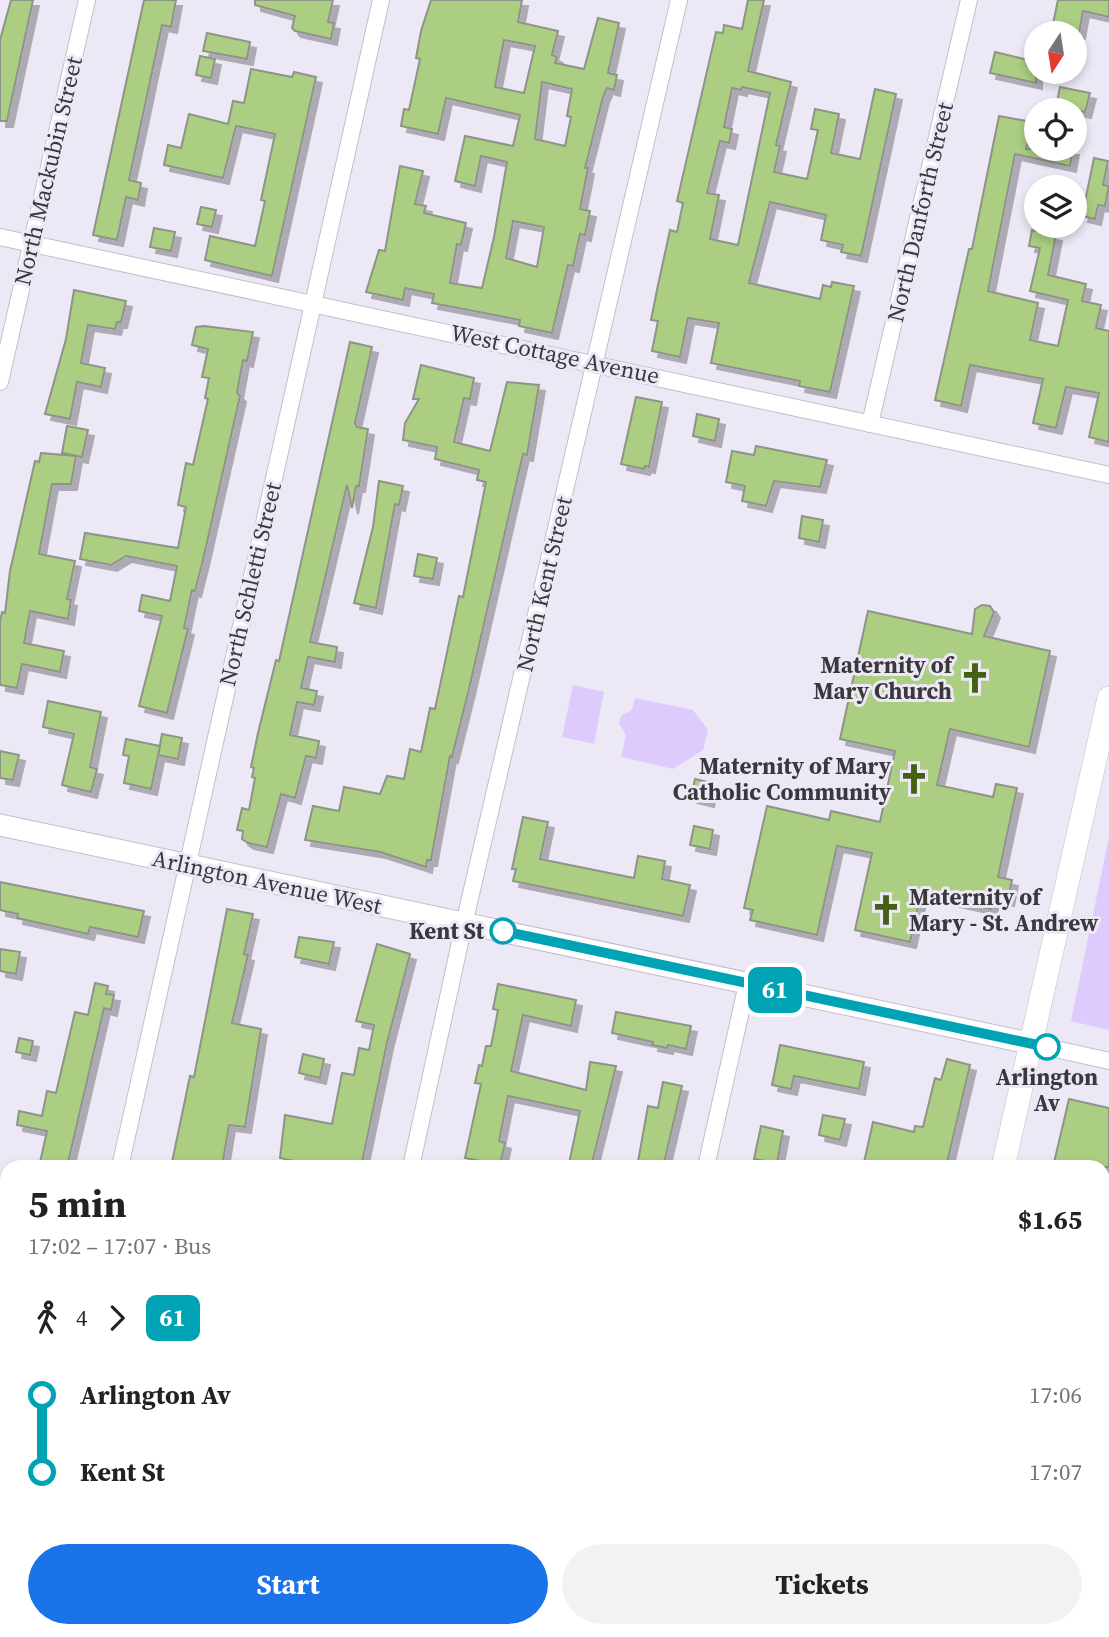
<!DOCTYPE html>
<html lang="en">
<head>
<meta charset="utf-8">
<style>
  :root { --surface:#fff; --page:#f2f2f2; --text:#222; --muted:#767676; --accent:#1a73e8 }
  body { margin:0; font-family:"Source Serif 4",serif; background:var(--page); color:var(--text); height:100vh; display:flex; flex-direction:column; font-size:26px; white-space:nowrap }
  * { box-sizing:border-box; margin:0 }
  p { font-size:23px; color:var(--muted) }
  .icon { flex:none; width:38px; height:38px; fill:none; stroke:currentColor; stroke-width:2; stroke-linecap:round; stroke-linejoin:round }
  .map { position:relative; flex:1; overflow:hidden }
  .panel { position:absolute; left:0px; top:1160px; width:1110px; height:478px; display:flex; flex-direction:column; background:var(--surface); border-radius:21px 21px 0 0; box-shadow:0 4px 10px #0003 }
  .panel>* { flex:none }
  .badge { padding:0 14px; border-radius:10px; font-size:24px; line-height:46px }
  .needle { width:46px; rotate:192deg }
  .fabs { position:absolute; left:1024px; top:21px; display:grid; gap:14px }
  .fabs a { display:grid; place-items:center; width:63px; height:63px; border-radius:50%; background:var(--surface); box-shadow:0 4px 10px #0003; font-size:35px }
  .map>.badge { position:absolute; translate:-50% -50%; box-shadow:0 0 0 4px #fff }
  .legs { display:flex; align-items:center; gap:10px; height:77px; padding:0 28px; font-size:23px }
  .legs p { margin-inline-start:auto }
  .head { display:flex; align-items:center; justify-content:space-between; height:119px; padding:0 28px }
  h1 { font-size:38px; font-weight:700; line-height:52px }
  .action { display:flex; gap:14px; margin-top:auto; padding:14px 28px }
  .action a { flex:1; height:80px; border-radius:42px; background:var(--accent); color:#fff; font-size:28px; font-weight:700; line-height:80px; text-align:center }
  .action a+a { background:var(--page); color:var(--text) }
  ul { padding:0 28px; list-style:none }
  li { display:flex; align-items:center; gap:24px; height:77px; font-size:26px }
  li i { display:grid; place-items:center; width:10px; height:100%; margin:0 9px; background:currentColor }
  li i::after { content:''; width:18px; height:18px; margin:-9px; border:5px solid; border-radius:50%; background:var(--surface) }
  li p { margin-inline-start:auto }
  li:first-child i { background:linear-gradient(#0000 50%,currentColor 0) }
  li:last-child i { background:linear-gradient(currentColor 50%,#0000 0) }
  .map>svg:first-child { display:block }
</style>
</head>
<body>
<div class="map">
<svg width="1109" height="1637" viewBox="0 0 1109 1637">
  <defs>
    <filter id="shadow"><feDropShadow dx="6" dy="6" stdDeviation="0" flood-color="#0004"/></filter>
  </defs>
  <rect width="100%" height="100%" fill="#ede8f6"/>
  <g fill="#decbfe">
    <polygon points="573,685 604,692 594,744 562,737"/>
    <polygon points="635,698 693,710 708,730 703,750 673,769 621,757 626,735 619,724 621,716 632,710"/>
    <polygon points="1109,837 1109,1030 1071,1021"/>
    <polygon points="0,1432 7,1434 7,1631 862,1631 861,1637 0,1637"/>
  </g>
  <g fill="#abce82" stroke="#8e9488" stroke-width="2" fill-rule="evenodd" filter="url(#shadow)">
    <polygon points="11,0 33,0 7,121 0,121 0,40"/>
    <polygon points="144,0 176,0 171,27 162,25 129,180 141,183 138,200 126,197 117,240 93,235"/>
    <polygon points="255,0 333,0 328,22 334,23 331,39 295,31 292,28 295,16 255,5"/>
    <path d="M 431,0 L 522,0 L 518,22 L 558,31 L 552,55 L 557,57 L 555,63 L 584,69 L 598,18 L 619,23 L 608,73 L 617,75 L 614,90 L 607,88 L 603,97 L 585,168 L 588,168 L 580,209 L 590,211 L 585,235 L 580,234 L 573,266 L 568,265 L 552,333 L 519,326 L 520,320 L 432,303 L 434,294 L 405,288 L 403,300 L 366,292 L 379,250 L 385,251 L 400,166 L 423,171 L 415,204 L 426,206 L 424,213 L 466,223 L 461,245 L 457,244 L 450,283 L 482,288 L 494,237 L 507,162 L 481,156 L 475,186 L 455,181 L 465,136 L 513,146 L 520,115 L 446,98 L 438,134 L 401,126 L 404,109 L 409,110 L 420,59 L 416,58 L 421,31 ZM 504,40 L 535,46 L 524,93 L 495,87 ZM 542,82 L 572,89 L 567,116 L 571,117 L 565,146 L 535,139 ZM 513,221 L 544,227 L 537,267 L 506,258 Z"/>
    <path d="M 748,0 L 764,0 L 748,71 L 791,82 L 776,145 L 780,146 L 774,172 L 807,179 L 818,130 L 811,129 L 815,109 L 839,114 L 831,153 L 860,159 L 875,89 L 896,94 L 861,256 L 841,252 L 843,245 L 821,240 L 826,215 L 770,202 L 749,283 L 820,299 L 823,285 L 831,287 L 832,282 L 854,286 L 830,392 L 799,386 L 800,381 L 711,363 L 719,323 L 688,318 L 680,357 L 652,351 L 658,321 L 651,320 L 658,285 L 670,230 L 677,232 L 683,203 L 677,201 L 716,32 L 723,33 L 724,25 L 742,29 ZM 742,87 L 770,93 L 738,245 L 710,239 L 719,195 L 707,193 L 720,141 L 729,143 L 732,129 L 724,127 L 732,88 L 741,90 Z"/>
    <polygon points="1058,0 1109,0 1109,17 1083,11 1079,33 1051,33"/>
    <polygon points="207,33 250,42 247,59 203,51"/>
    <polygon points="995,52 1028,60 1027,65 1036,67 1036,83 990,73"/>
    <polygon points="200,56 215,59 211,78 196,75"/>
    <polygon points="251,69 292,77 294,72 316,77 272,276 205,260 210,236 255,246 265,201 261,200 275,134 236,126 223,178 164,165 168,145 181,148 189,114 228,124 233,101 244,103"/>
    <polygon points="1060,87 1090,93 1085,112 1056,106"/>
    <polygon points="999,116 1032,122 1026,149 1073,149 1070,166 1015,154 988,291 1038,303 1030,340 1058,346 1068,300 1030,291 1040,248 1029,246 1032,230 1056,235 1048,275 1086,284 1082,301 1101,305 1096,328 1109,331 1109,442 1089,437 1099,393 1066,387 1056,428 1033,423 1043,379 970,365 961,406 935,400 969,249 972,249"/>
    <polygon points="1094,158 1108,161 1103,185 1109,186 1105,206 1098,205 1095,219 1082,216"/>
    <polygon points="201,207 216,210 212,227 197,224"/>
    <polygon points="154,228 175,232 171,251 150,247"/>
    <polygon points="74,290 126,301 121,322 117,322 115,329 88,325 81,363 105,368 101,387 77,382 70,419 45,414 66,339"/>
    <polygon points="204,326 253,332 247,361 243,360 237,393 240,396 203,560 195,591 192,590 184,628 188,629 167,713 139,706 162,616 139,611 142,595 170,601 177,566 126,556 111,565 80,559 85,533 178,548 186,507 178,505 186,463 193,465 208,399 205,398 209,378 202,377 208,349 192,345 196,327"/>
    <polygon points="350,342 372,347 355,423 357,427 368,429 359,486 356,486 352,508 347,485 310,642 337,647 335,662 308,657 301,688 317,691 314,705 297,702 290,735 319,741 316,758 306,756 295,798 281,794 267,847 248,843 242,839 243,831 237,830 242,808 249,810 255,778 252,777 254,768 251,767 258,733 276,660 279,661"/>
    <polygon points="421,365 474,378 470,399 464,398 454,442 490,451 507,382 539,385 527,455 523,454 469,689 452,757 450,756 431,860 427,860 426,867 380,852 305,840 313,806 339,811 344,787 380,794 387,776 404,779 410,749 421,752 430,708 435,709 459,596 463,597 486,482 477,480 479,470 435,459 437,447 403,440 405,423 419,399 413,399"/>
    <polygon points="636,397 662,402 649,467 645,466 644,469 621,464"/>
    <polygon points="697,414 719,419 715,441 693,436"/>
    <polygon points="67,426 88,430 82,457 62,453"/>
    <polygon points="756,446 827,460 820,487 774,481 766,506 742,501 745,486 726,482 732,451 754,455"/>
    <polygon points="41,453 76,456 71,484 52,484 39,554 75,561 67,599 71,600 68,619 30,611 24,643 64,651 60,672 22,664 17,688 0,685 0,621 2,612 5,613 10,571 35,461 39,462"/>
    <polygon points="379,481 403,486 399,505 395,504 376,608 354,603 373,527"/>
    <polygon points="802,516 823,520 819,542 799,538"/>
    <polygon points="418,554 437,558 433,579 414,576"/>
    <polygon points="982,605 990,606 994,612 984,636 1050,651 1029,747 950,729 937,785 993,797 996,784 1017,788 998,877 1012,880 1008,900 993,897 991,909 921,894 910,942 855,930 872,853 837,846 817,935 750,920 753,910 744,908 767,806 829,820 831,811 880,822 895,751 840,739 868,611 972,634 975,609"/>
    <polygon points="48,701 101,712 90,767 97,769 91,792 62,785 74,734 43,727"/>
    <polygon points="162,734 182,738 178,759 158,755"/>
    <polygon points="126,739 160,746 151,789 124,783 129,756 123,755"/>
    <polygon points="0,751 19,755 13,780 0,778"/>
    <polygon points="695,779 712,783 708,801 691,797"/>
    <polygon points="523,817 548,822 540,859 634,878 638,856 665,861 662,879 690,885 683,916 513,881 516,869 512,869"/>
    <polygon points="694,826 713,830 710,849 690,845"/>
    <polygon points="0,882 144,911 138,937 90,927 88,934 17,918 18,914 0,910"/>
    <polygon points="227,909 253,914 244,954 248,955 232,1023 261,1029 245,1127 229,1125 222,1167 196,1162 195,1167 171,1167 190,1076 194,1077"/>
    <polygon points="299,937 334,942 329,964 295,957"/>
    <polygon points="377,944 410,954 387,1043 361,1167 322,1167 280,1158 285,1115 332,1124 342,1073 354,1075 359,1048 369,1050 374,1025 356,1021"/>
    <polygon points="0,949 20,952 16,974 0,971"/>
    <polygon points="95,983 108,986 106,994 114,995 111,1010 104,1008 67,1167 39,1167 47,1131 17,1125 19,1111 42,1116 47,1091 56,1093 75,1012 88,1015"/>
    <polygon points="498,984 576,1000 571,1026 523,1015 511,1071 586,1090 590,1062 616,1066 591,1167 569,1164 580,1111 508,1096 499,1141 505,1143 500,1165 465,1158 481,1084 475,1083 479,1065 482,1066 486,1046 491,1046 498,1010 493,1009"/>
    <polygon points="616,1012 691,1026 686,1049 668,1045 667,1048 652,1045 653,1042 612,1033"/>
    <polygon points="19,1038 33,1041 30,1055 16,1052"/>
    <polygon points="780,1045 864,1062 859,1089 794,1076 791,1089 772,1085"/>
    <polygon points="303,1054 324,1059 320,1078 299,1073"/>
    <polygon points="947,1059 970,1065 946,1167 863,1167 873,1122 914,1132 915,1126 923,1127 935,1078 941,1080"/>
    <polygon points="663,1082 682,1086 663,1167 637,1167 648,1106 658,1108"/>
    <polygon points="1069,1099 1109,1108 1109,1167 1053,1167"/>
    <polygon points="823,1115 845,1119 840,1140 819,1135"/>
    <polygon points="761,1126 783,1131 777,1163 754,1159"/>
  </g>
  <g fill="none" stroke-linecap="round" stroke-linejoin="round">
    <defs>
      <g id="minor">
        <polyline points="0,237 1109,475"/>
        <polyline points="0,382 87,0"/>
        <polyline points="870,424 969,0"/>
        <polyline points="1029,1043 1109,1061"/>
        <polyline points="120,1167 381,0"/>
        <polyline points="411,1167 464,924 679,0"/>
        <polyline points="706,1167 747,984"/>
        <polyline points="0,1411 7,1413"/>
        <polyline points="1102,1565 1109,1567"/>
      </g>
      <polyline id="tertiary" points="0,825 1029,1043"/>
      <g id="secondary">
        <polyline points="1003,1167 1109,698"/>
        <polyline points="904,1637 907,1631"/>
      </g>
    </defs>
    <use href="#minor" stroke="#c3becc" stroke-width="18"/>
    <use href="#tertiary" stroke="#c3becc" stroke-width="23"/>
    <use href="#secondary" stroke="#c3becc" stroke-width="24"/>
    <use href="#minor" stroke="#fff" stroke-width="16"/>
    <use href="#tertiary" stroke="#fff" stroke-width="21"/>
    <use href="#secondary" stroke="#fff" stroke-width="23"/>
  </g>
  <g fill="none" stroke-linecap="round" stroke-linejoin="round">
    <defs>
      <polyline id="line-1" points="503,931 1047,1047"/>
    </defs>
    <use href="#line-1" stroke="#fff" stroke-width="16"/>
    <use href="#line-1" stroke="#00a3b4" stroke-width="10"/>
  </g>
  <defs>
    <symbol id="church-bare" viewBox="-9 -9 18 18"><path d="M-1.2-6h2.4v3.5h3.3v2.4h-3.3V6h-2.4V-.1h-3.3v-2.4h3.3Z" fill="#436013" stroke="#ede8f6" stroke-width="2.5" paint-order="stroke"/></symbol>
  </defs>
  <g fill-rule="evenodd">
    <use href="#church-bare" x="953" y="656" width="44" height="44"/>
    <use href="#church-bare" x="892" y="757" width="44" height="44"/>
    <use href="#church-bare" x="864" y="888" width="44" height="44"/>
  </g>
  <g fill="#fff" stroke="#00a3b4" stroke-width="3.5">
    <circle cx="503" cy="931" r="12"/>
    <circle cx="1047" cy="1047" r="12"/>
  </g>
  <g text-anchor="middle" stroke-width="6" stroke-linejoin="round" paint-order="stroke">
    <g font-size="23" fill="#3a383d" stroke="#ede8f6">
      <text transform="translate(48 171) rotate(-77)" y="8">North Mackubin Street</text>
      <text transform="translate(920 212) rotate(-77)" y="8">North Danforth Street</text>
      <text transform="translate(555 354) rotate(12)" y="8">West Cottage Avenue</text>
      <text transform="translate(250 584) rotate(-77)" y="8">North Schletti Street</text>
      <text transform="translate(544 584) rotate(-77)" y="8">North Kent Street</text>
      <text transform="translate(267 882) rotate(12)" y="8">Arlington Avenue West</text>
    </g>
    <g font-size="23" font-weight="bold" fill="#3a383d" stroke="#ede8f6" text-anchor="end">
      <text x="952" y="673">Maternity of<tspan x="952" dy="26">Mary Church</tspan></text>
      <text x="891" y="774">Maternity of Mary<tspan x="891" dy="26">Catholic Community</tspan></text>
      <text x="909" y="905" text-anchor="start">Maternity of<tspan x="909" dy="26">Mary - St. Andrew</tspan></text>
    </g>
    <g font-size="23" font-weight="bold" fill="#3a383d" stroke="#ede8f6" text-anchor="end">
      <text x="484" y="939">Kent St</text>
      <text x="1047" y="1085" text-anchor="middle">Arlington<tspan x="1047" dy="26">Av</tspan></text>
    </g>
  </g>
</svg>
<div class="fabs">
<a><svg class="needle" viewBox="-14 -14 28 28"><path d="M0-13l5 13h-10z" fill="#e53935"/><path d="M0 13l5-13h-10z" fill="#767676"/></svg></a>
<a><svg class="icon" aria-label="locate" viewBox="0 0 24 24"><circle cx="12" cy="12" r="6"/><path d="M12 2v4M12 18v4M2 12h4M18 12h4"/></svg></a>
<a><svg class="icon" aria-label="layers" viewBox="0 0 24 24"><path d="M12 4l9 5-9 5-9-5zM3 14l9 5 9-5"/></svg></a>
</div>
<b class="badge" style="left:775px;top:990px;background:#00a3b4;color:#fff">61</b>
<section class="panel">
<div class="head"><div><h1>5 min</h1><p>17:02 – 17:07 · Bus</p></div><b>$1.65</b></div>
<div class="legs"><svg class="icon" aria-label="walk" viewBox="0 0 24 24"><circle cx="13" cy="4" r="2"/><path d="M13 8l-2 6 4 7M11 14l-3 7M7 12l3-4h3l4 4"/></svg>4<svg class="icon" aria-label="forward" viewBox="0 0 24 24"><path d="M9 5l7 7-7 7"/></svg><b class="badge" style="background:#00a3b4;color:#fff">61</b></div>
<ul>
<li><i style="color:#00a3b4"></i><b>Arlington Av</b><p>17:06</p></li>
<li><i style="color:#00a3b4"></i><b>Kent St</b><p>17:07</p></li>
</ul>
<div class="action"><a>Start</a><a>Tickets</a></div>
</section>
</div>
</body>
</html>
